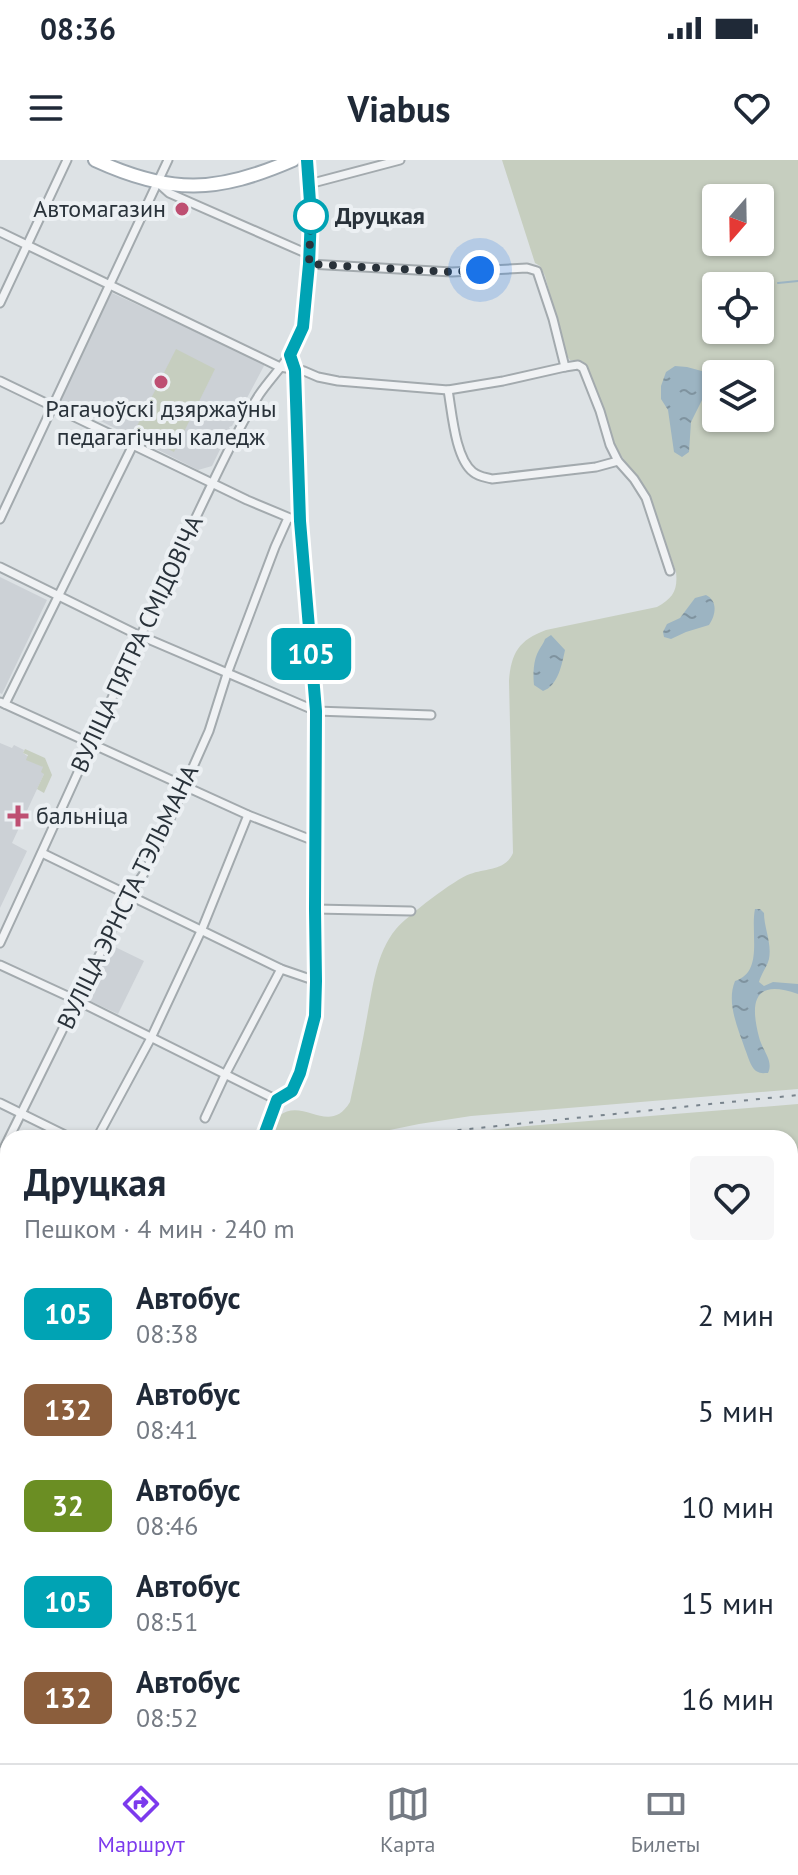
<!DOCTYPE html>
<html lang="ru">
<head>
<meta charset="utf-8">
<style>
  :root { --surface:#fff; --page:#f6f6f7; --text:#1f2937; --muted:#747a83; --line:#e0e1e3; --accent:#7c3aed }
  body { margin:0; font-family:"PT Sans",sans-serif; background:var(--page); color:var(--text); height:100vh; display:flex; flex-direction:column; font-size:30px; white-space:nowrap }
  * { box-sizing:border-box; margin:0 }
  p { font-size:26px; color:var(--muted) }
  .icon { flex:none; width:44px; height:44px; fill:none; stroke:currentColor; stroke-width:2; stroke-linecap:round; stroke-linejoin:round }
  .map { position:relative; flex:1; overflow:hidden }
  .panel { position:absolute; left:0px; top:970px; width:798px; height:634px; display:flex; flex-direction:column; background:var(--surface); border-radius:24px 24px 0 0; box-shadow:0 2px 6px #0004 }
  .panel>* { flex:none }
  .badge { padding:0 16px; border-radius:12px; font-size:28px; line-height:52px }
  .needle { width:52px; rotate:200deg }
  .tools { position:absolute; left:702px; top:24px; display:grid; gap:16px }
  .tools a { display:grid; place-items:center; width:72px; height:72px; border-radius:8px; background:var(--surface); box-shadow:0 2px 6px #0004; font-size:40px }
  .you { position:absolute; width:40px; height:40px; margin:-20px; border:6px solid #fff; border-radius:50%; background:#1a73e8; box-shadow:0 0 0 12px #1a73e833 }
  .map>.badge { position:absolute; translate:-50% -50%; box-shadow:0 0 0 4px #fff }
  .round { display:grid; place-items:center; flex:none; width:84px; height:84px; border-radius:8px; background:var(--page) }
  .headline { display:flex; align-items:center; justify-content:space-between; height:136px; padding:0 24px }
  h1 { font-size:38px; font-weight:800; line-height:60px }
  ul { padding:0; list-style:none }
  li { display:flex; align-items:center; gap:24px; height:96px; padding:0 24px }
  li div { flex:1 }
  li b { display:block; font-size:30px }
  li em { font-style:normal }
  li .badge { min-width:88px; font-weight:700; text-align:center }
  .status { display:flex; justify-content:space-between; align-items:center; height:56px; padding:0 40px; background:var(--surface); direction:ltr }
  .status svg { height:22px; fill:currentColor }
  header { display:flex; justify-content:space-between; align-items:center; height:104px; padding:0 24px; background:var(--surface); font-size:36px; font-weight:800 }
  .menu { display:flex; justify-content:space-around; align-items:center; height:112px; border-top:2px solid var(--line); background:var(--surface); font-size:22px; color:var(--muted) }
  .menu a { display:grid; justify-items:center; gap:4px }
  .menu .selected { color:var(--accent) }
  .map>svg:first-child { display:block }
</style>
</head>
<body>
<div class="status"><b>08:36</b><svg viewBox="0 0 49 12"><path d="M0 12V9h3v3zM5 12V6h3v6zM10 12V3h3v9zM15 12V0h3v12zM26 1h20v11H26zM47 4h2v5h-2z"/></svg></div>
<header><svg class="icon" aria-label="menu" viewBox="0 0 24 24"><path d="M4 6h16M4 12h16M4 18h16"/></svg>Viabus<svg class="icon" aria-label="heart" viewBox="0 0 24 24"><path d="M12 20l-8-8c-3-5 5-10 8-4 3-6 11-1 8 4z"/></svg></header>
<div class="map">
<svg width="798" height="1603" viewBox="0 0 798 1603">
  <defs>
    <pattern id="water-ripples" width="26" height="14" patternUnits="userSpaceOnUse" patternTransform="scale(2)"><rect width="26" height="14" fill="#9cb4c2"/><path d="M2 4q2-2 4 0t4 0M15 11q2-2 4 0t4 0" fill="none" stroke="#7f939f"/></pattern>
  </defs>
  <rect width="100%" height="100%" fill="#dde2e5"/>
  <g fill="#ccd1d6">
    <polygon points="110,132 265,204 232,266 229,267 230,269 212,306 198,310 59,240"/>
    <polygon points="0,417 47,440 2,534 0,533"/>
    <polygon points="0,583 12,588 14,585 24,590 23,593 43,607 44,614 12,683 27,691 0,748"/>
    <polygon points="111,785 144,801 118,854 84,838"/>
  </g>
  <g fill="#c6cebf" fill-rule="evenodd">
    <path d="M 502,0 L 798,0 L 798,929 L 471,956 L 419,964 L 351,978 L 266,978 C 270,971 273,961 279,956 C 303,936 329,977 350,942 C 356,914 362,885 367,857 C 373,827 376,793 396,769 C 407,756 455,719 470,714 C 486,708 505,711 513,693 L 509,521 C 511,493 519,480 546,470 L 657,447 C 673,438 678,430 676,412 L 651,342 L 643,327 L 616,288 L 602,244 L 587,206 L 582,201 L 570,200 L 566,195 L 545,116 L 540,106 L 535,103 ZM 716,38 L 760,38 L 760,82 L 716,82 ZM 716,126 L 760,126 L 760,170 L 716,170 ZM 716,214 L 760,214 L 760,258 L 716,258 Z"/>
    <polygon points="176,189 215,209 174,292 134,272"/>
    <polygon points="25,589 45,598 52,615 44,633 37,629 44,614 41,612 43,607 26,600 28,595 23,593"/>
    <polygon points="798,944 798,1102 790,1102 790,978 417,978 527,966"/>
    <polygon points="798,1140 798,1603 383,1603 384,1596 790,1596 790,1143"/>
  </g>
  <g fill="url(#water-ripples)">
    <polygon points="675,206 687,207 709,213 712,220 691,262 689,292 682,297 674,292 668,250 661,239 661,226 666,212"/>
    <path d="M 706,435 C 718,441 716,455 709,465 L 686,472 L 671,479 L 664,477 L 663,472 L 667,464 L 680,458 L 695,438 Z"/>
    <path d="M 551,475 L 565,490 C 562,504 558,526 543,531 L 534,525 C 533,515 533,500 539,490 C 541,486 544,483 545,479 Z"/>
    <path d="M 755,749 L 760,749 L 764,753 C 764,768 772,783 769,799 C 767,807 761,814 759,822 L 764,826 L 773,822 L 798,824 L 798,834 C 756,819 749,839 759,877 C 762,890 774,901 768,913 C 763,913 761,914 756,911 C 750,906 748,896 745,889 C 738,868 726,843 735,821 C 764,812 750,773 755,749 Z"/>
  </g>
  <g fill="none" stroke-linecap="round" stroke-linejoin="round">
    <polyline stroke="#9cb4c2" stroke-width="2" points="778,123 798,121"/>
    <defs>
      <g id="street">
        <polyline points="159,24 169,33 310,95"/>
        <polyline points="309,24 400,0"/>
        <polyline points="0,72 280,207 304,211 318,217 338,221 448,230 503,221 565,207"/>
        <polyline points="309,104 452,112 527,108 537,111 553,159 565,207 578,205 583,208 600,251 610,285 618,301 634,319 646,338 670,411"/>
        <polyline points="0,143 67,0"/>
        <polyline points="0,221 247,340 290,358"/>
        <path d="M 448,230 C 452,252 455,298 473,312 C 479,317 485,317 492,319 L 596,307 L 618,301"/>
        <polyline points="0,359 168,0"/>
        <polyline points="0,407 134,473 316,551 431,555"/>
        <polyline points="0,542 248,655 317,682"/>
        <polyline points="5,544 133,285"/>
        <polyline points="42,693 281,809 316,821"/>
        <polyline points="315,749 411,751"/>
        <path d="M 0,783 C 71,630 138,477 211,326 C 226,295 241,263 259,235 C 274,213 295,195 302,169 C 305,158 305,145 306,133 C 311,88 311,45 307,0"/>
        <polyline points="0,805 76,840 277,940"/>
        <polyline points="0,943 71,978"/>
        <polyline points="205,958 225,915 281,809"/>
        <polyline points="9,978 129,735 143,715 153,697 209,571 227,514 275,387 288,358"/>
        <polyline points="97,978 151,878 202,769 248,655"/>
        <polyline points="263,978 277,940 292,931 300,913 315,856 316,821 315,749 317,682 316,551 300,361 295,210 290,195"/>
        <polyline points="0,997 8,980"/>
        <polyline points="0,1190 8,1188"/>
        <polyline points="0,1294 8,1298"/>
        <polyline points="0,1467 8,1471"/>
        <polyline points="0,1551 8,1536"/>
        <polyline points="253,1596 266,1603"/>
        <polyline points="164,1603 167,1596"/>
      </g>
      <path id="primary" d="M 95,0 C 171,35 217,33 293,0"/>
    </defs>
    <use href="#street" stroke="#a3aaae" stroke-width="11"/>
    <use href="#primary" stroke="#9ea8b0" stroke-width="16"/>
    <use href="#street" stroke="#f0f2f4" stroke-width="7"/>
    <use href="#primary" stroke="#fff" stroke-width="12"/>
    <g stroke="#79848d" stroke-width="2" stroke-dasharray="4 8" stroke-linecap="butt">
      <polyline points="398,978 459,970 798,935"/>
      <polyline points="0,1152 8,1149"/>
    </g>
  </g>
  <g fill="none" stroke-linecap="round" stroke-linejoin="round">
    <defs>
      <polyline id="line" points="263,978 277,940 292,931 300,913 315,856 316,821 315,749 316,551 300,361 295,210 290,195 303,167 309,104 311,56 307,0"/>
    </defs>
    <use href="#line" stroke="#fff" stroke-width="18"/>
    <use href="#line" stroke="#00a3b4" stroke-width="12"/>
    <polyline stroke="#29323a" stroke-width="8" stroke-dasharray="0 14.4" points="311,56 309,104 452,112 480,110"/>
  </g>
  <g fill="#be4f72" stroke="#ecf0f3" stroke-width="3">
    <circle cx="182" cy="49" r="8"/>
    <circle cx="161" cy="222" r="8"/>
    <path d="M14 644h8v8h8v8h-8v8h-8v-8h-8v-8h8z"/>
  </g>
  <circle fill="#fff" stroke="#00a3b4" stroke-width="4" cx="311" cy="56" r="16"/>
  <g text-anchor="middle" stroke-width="8" stroke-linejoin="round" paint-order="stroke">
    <g font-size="24" fill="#29323a" stroke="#ecf0f3" text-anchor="end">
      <text x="166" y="57">Автомагазин</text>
      <text x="161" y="257" text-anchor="middle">Рагачоўскі дзяржаўны<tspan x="161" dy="28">педагагічны каледж</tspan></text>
      <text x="36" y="664" text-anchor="start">бальніца</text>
    </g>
    <g font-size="24" font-weight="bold" fill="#29323a" stroke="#ecf0f3" text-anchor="start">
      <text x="335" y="64">Друцкая</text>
    </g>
    <g font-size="24" fill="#29323a" stroke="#ecf0f3">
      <text transform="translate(137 484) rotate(-65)" y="8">ВУЛІЦА ПЯТРА СМІДОВІЧА</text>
      <text transform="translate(128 737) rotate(-64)" y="8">ВУЛІЦА ЭРНСТА ТЭЛЬМАНА</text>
    </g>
  </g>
</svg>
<div class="tools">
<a><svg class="needle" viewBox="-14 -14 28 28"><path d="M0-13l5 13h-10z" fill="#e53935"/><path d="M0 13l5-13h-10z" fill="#747a83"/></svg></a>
<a><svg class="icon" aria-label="locate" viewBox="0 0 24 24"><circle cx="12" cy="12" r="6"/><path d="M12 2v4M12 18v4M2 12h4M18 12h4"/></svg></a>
<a><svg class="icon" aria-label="layers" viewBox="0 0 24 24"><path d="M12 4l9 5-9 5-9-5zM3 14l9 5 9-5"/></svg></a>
</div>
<div class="you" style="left:480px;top:110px"></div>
<b class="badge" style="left:311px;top:494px;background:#00a3b4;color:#fff">105</b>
<section class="panel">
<div class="headline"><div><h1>Друцкая</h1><p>Пешком · 4 мин · 240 m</p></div><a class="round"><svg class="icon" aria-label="heart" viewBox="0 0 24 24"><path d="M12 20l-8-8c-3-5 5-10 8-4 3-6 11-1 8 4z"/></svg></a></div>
<ul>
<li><span class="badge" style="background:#00a3b4;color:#fff">105</span><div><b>Автобус</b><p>08:38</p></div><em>2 мин</em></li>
<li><span class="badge" style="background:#8b5e3c;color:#fff">132</span><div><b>Автобус</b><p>08:41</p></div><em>5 мин</em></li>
<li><span class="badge" style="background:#6b8e23;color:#fff">32</span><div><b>Автобус</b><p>08:46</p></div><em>10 мин</em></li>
<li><span class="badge" style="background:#00a3b4;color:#fff">105</span><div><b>Автобус</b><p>08:51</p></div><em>15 мин</em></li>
<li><span class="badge" style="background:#8b5e3c;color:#fff">132</span><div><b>Автобус</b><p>08:52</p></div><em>16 мин</em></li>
</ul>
</section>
</div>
<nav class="menu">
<a class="selected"><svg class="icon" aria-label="directions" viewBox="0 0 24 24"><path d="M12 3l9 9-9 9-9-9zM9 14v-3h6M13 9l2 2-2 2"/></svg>Маршрут</a>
<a><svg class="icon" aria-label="map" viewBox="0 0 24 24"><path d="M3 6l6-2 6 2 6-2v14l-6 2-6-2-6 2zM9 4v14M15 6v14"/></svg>Карта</a>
<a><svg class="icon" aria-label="tickets" viewBox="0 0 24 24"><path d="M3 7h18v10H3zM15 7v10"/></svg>Билеты</a>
</nav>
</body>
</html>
